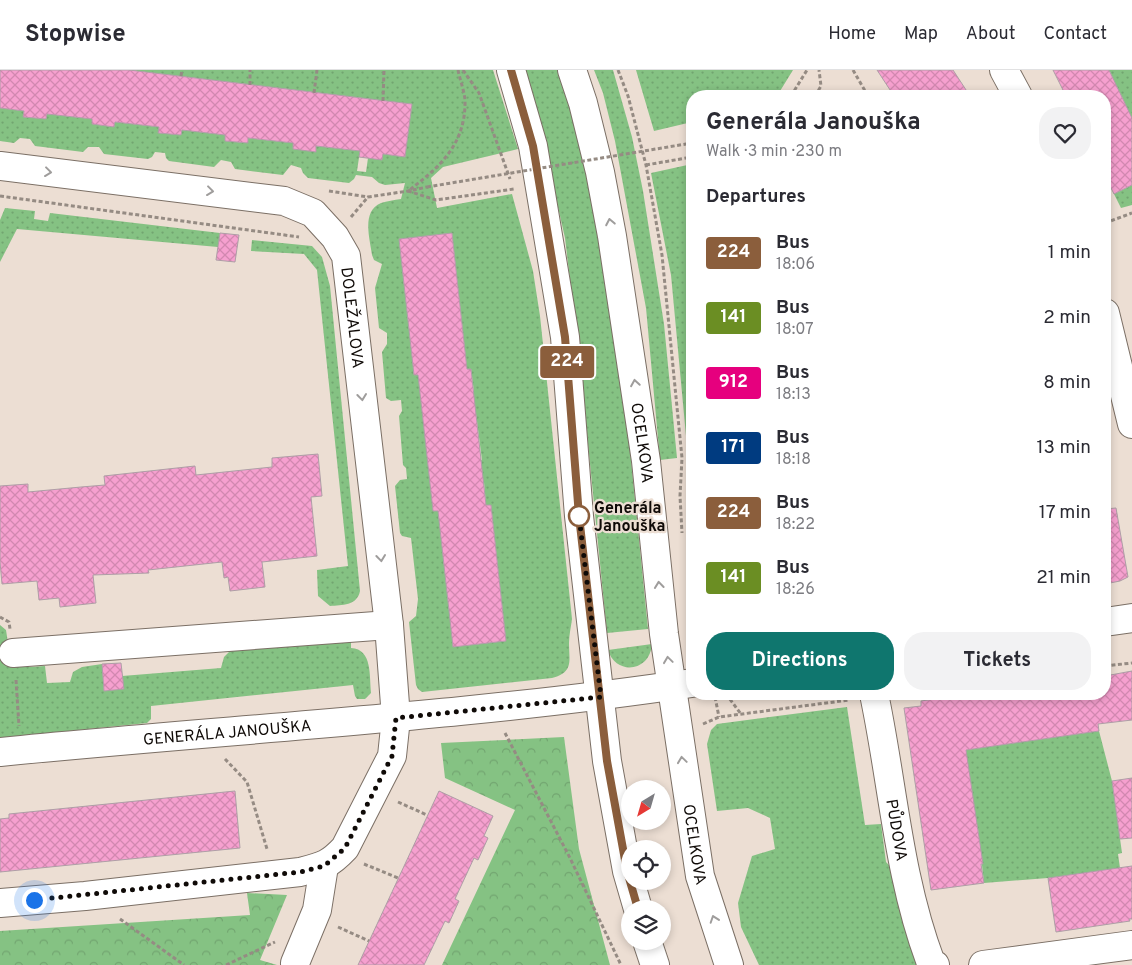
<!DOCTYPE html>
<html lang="en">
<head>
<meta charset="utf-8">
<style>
  :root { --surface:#fff; --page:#f2f2f3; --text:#2b2b33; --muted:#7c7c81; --line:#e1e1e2; --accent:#0f766e }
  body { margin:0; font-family:Overpass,sans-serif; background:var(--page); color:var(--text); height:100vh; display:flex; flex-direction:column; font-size:19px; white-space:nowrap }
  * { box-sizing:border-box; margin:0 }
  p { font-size:16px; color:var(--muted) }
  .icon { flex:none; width:28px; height:28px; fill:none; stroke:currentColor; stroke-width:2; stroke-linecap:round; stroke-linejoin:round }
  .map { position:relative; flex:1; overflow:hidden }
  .drawer { position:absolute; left:686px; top:20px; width:425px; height:610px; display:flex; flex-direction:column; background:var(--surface); border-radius:20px; box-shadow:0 2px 8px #0003 }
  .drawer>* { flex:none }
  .badge { padding:0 10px; border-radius:4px; font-size:18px; line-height:32px }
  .needle { width:32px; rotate:217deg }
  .fabs { position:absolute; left:621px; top:710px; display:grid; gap:10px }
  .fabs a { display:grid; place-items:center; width:50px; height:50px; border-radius:50%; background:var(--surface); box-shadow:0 2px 8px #0003; font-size:25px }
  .you { position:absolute; width:25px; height:25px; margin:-12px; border:4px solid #fff; border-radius:50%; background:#1a73e8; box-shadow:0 0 0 8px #1a73e833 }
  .map>.badge { position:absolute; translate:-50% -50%; box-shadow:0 0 0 2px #fff }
  h2 { padding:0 20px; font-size:19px; line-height:45px }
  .round { display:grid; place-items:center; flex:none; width:52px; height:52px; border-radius:20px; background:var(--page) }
  .summary { display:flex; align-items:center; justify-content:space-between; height:85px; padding:0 20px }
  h1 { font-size:24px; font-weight:700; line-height:38px }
  .primary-button { display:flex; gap:10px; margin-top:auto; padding:10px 20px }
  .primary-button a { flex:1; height:58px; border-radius:20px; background:var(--accent); color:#fff; font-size:20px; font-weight:700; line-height:58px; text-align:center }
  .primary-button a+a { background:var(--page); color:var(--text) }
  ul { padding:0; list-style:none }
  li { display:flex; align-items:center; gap:15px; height:65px; padding:0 20px }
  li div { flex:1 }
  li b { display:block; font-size:19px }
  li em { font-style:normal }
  li .badge { min-width:55px; font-weight:700; text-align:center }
  header { display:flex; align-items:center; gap:30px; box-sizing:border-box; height:70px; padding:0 25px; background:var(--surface); border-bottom:1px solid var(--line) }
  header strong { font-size:24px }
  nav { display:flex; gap:28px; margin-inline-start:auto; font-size:18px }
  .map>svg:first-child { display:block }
</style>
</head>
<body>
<header>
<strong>Stopwise</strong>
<nav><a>Home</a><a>Map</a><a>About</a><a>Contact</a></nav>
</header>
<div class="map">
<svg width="1132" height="895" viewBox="0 0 1132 895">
  <defs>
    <pattern id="grass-dots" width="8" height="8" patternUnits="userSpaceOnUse" patternTransform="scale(1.25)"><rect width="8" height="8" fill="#85c283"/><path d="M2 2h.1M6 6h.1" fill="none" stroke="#72a570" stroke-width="1.8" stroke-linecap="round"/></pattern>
    <pattern id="park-crowns" width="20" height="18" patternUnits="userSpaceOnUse" patternTransform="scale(1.25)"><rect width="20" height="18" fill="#85c283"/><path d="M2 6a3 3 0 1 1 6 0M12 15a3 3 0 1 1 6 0" fill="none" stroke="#72a570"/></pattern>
    <pattern id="building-cross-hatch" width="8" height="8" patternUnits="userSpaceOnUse" patternTransform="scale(1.25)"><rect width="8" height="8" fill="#f6a0cf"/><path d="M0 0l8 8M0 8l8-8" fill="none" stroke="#d288b0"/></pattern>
  </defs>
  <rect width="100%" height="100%" fill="#ecded3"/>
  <g fill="url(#grass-dots)" fill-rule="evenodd">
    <path d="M 129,0 L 493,0 L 518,79 L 443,97 L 431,108 L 437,138 L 512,124 L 533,201 L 540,246 L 572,549 C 571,557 569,565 569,573 C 569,591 574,602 552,608 L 422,622 L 418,619 L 416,615 L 409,552 L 416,546 L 418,529 L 411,468 L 402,466 L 400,463 L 395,416 L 400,410 L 407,409 L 406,398 L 403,395 L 399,346 L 402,341 L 401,330 L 391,331 L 386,328 L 382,282 L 387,274 L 387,263 L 379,258 L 375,218 L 382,194 L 374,190 L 372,185 C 370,169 361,141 381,133 C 387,131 394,130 401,129 L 405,113 L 385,115 L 379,113 L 372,107 L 356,105 L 354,109 L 349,113 L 308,108 L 303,103 L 301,98 L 291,95 L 283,105 L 235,99 L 231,92 L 221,90 L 214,97 L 169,91 L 166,88 L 165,83 L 155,82 L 152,87 L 148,89 L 104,84 L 99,77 L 88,77 L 83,82 L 35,76 L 30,69 L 20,68 L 14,73 L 0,71 L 0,38 L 24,41 L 23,47 L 46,49 L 47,44 L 92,49 L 92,54 L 114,57 L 115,52 L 159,57 L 159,63 L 181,65 L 182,60 L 225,65 L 225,71 L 247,73 L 248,68 L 293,73 L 293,79 L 316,81 L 316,76 L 360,81 L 357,101 L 366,102 L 368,88 L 383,84 L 405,87 L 412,34 ZM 452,163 L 467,299 L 471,299 L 474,322 L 469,323 L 472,344 L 476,344 L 482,390 L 477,391 L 479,412 L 484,412 L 486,435 L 491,435 L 506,571 L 453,577 L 438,441 L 418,305 L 414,305 L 399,169 Z"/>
    <polygon points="522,0 565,0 584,65 621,290 648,559 607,563 580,294 565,168 544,75"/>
    <polygon points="594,0 613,0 632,67 643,121 664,254 677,388 660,390 646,238 615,71 603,23"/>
    <polygon points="636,0 793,0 777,26 692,26 692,52 654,61"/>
    <polygon points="1101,0 1132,0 1132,52 1122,43 1126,36 1122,27 1110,17 1114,11 1110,2"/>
    <polygon points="692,94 692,430 671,205 651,103"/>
    <polygon points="1132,115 1132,135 1121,138 1114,124"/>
    <polygon points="5,138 35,141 34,149 48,151 50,143 220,163 218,177 17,159 0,192 0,150"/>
    <path d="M 252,170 L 312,176 L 322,187 L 330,216 L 360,521 C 357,536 342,535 330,536 L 318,526 L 317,500 L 348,496 L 317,200 L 304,184 L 251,181 Z"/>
    <path d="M 0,555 L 6,560 L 8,573 L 26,574 L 29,597 L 45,596 L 47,613 L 70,612 L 73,602 L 82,597 L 102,594 L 104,621 L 123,619 L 122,606 L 221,598 L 224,587 L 232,579 L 351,568 L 351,578 C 373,579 369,607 371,623 L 365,629 L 357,629 L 355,626 L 353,615 L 151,636 L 151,649 L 147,653 L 0,668 Z"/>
    <path d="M 652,574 C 650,602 616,606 608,580 Z"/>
    <polygon points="847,637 865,755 881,754 886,792 899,806 925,895 759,895 741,857 738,833 752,786 775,779 770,748 748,738 717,741 707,674 711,660 717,654"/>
    <polygon points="1099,661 1112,711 1122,783 1118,784 1120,798 1048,808 984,813 978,759 976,759 965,680"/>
  </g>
  <g fill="url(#park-crowns)">
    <polygon points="564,667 579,779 610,895 442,895 515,740 445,708 441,673"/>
    <polygon points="247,823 287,825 260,890 277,895 0,895 0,861 250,845"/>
  </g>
  <g fill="url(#building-cross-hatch)" stroke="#ae9ea6">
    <polygon points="0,0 129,0 412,34 405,87 383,84 382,90 359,87 360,81 316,76 316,82 293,79 293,73 248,68 248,73 225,71 225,65 182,60 181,65 158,63 159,57 115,52 114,57 92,54 92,49 47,44 46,49 23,47 24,41 0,38"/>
    <polygon points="877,0 953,0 970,26 894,26"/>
    <polygon points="1053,0 1109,0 1132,48 1132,115 1114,124 1105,106 1105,26 1066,26"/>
    <polygon points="220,163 239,165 235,192 216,190"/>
    <polygon points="452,163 467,299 471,299 486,435 491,435 506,571 453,577 438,441 433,441 418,305 414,305 399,169"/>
    <polygon points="318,384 322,426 311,427 317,486 262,492 265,517 230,521 228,507 224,508 222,492 148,500 149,503 93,505 96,533 60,537 59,528 39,530 37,511 2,514 0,492 0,416 28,414 28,422 81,417 105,415 104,406 195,396 196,405 272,397 272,388"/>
    <polygon points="1116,438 1128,507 1120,511 1105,514 1105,439"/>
    <polygon points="121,593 124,619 104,621 102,594"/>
    <polygon points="1132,601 1132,650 1098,654 1099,661 966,680 983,794 981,794 984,813 931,820 904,638 921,636 921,631 969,624 1105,624 1105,606"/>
    <polygon points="1132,708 1132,768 1120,769 1112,711"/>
    <polygon points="235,721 240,778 0,802 0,749 9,748 9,744"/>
    <polygon points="439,721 493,746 484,766 488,768 478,790 474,788 455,829 459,831 449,853 445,851 424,895 358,895"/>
    <polygon points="1132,796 1132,849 1129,849 1130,851 1056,862 1048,808"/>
  </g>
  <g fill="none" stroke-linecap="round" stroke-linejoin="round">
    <defs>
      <g id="minor">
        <polyline points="511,0 533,76 565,267 579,446 607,691 627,801 638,839"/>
        <path id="s1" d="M 572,0 L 583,33 L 600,102 L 612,166 L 646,391 L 664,564 L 700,806 L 729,895"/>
        <polyline points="1004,0 1018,26"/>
        <path id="s2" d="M 0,96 L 284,131 L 313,143 L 335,167 L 346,186 L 389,555 L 396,648 L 392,686 L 345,778 C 329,795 323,796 300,802 L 85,826 L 0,833"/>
        <polyline points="1105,243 1132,354"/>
        <polyline points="1105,552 1132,548"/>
        <polyline points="13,583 389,555"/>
        <path id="s3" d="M 874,624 C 893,714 898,806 931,893 L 935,895"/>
        <path id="s4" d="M 0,682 C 231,659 463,647 692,613"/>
        <polyline points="647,871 655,895"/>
        <polyline points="295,893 317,840 324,796"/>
        <polyline points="983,895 1132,875"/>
      </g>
    </defs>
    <use href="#minor" stroke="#7b6f65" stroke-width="30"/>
    <g stroke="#958b83" stroke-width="3" stroke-dasharray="4 2.5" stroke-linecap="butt">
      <path d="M 458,0 C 460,10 464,20 465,30 C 466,74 440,97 408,121 L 436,130 L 514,119"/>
      <polyline points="463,0 479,23 510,109"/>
      <polyline points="618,0 628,26 646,95 662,185 682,388 680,426 682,463"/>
      <polyline points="853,0 868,26"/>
      <polyline points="181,6 182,0"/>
      <polyline points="250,15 250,0"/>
      <polyline points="314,23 317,0"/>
      <polyline points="791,26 807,0"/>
      <polyline points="815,26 821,16 819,0"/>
      <polyline points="383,31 384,0"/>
      <polyline points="646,95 692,87"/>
      <polyline points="329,121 368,127"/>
      <polyline points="0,126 299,167"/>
      <polyline points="351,147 368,127 408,121 427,117"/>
      <polyline points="1105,153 1132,143"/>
      <polyline points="0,547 9,552 10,559"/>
      <polyline points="1105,596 1132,593"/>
      <polyline points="16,610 19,656"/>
      <polyline points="726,624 741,644"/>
      <polyline points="715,627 719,647"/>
      <polyline points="703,654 719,647 849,630"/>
      <polyline points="505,663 570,788 621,895"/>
      <polyline points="225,689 247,712 267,779"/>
      <polyline points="398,732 427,745"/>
      <polyline points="364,794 398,808"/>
      <polyline points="120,849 184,895"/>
      <polyline points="338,857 369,871"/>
      <polyline points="226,895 275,872"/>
    </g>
    <use href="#minor" stroke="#fff" stroke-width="28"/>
    <polyline stroke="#958b83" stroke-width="3" stroke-dasharray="4 2.5" stroke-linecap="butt" points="427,117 692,73"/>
  </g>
  <defs><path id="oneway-chevron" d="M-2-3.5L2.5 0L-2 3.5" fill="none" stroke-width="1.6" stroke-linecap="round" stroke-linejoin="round" transform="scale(1.25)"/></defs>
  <g stroke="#9f9d9c">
    <use href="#oneway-chevron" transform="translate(48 102) rotate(7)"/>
    <use href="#oneway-chevron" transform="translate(210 121) rotate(7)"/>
    <use href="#oneway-chevron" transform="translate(610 152) rotate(-101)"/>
    <use href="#oneway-chevron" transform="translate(635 313) rotate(-99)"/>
    <use href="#oneway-chevron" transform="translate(362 327) rotate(83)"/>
    <use href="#oneway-chevron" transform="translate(381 488) rotate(83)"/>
    <use href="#oneway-chevron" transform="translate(659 515) rotate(-96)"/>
    <use href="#oneway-chevron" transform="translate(668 590) rotate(-98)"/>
    <use href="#oneway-chevron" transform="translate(682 690) rotate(-98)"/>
    <use href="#oneway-chevron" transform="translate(714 849) rotate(-109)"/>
  </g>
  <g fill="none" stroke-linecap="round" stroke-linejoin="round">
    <defs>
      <polyline id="line" points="511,0 533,76 565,267 579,446 607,691 627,801 638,839"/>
    </defs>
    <use href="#line" stroke="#fff" stroke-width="11"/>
    <use href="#line" stroke="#8b5e3c" stroke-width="8"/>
    <polyline stroke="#0f0a07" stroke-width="5" stroke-dasharray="0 9" points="34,830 300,802 324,796 345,778 392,686 396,648 601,627 579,446"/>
  </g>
  <circle fill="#fff" stroke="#8b5e3c" stroke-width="2.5" cx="579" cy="446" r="10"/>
  <g text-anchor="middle" stroke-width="4.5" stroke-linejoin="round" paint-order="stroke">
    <g font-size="16" fill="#0f0a07" stroke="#ecded3">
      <text dy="6" stroke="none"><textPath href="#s2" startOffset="434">DOLEŽALOVA</textPath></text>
      <text dy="6" stroke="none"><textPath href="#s1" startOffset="380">OCELKOVA</textPath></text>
      <text dy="6" stroke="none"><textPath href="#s4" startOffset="228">GENERÁLA JANOUŠKA</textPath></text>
      <text dy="6" stroke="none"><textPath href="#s3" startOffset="138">PŮDOVA</textPath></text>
      <text dy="6" stroke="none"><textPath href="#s1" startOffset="785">OCELKOVA</textPath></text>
    </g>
    <g font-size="16" font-weight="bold" fill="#0f0a07" stroke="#ecded3" text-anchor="start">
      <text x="594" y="443">Generála<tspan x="594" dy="18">Janouška</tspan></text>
    </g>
  </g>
</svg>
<div class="fabs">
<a><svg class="needle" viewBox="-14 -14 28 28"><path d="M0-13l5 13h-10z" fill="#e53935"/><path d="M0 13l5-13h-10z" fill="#7c7c81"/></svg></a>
<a><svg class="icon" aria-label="locate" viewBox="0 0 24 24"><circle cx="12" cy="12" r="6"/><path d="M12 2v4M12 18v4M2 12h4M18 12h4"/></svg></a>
<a><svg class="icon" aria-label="layers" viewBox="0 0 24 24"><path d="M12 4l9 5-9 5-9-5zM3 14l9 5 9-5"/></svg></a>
</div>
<div class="you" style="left:34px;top:830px"></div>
<b class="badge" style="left:567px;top:292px;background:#8b5e3c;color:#fff">224</b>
<section class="drawer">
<div class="summary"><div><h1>Generála Janouška</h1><p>Walk · 3 min · 230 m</p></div><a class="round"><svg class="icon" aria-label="heart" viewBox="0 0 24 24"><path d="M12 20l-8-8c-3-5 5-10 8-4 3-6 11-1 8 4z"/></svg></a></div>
<h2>Departures</h2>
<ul>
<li><span class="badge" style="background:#8b5e3c;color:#fff">224</span><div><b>Bus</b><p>18:06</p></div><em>1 min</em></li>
<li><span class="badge" style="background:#6b8e23;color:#fff">141</span><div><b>Bus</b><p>18:07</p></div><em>2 min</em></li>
<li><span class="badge" style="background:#e6007e;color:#fff">912</span><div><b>Bus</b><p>18:13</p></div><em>8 min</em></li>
<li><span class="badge" style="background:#003b80;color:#fff">171</span><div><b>Bus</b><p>18:18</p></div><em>13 min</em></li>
<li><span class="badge" style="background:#8b5e3c;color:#fff">224</span><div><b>Bus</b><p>18:22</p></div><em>17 min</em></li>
<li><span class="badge" style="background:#6b8e23;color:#fff">141</span><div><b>Bus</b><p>18:26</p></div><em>21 min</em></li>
</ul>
<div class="primary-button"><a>Directions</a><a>Tickets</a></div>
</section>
</div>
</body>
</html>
